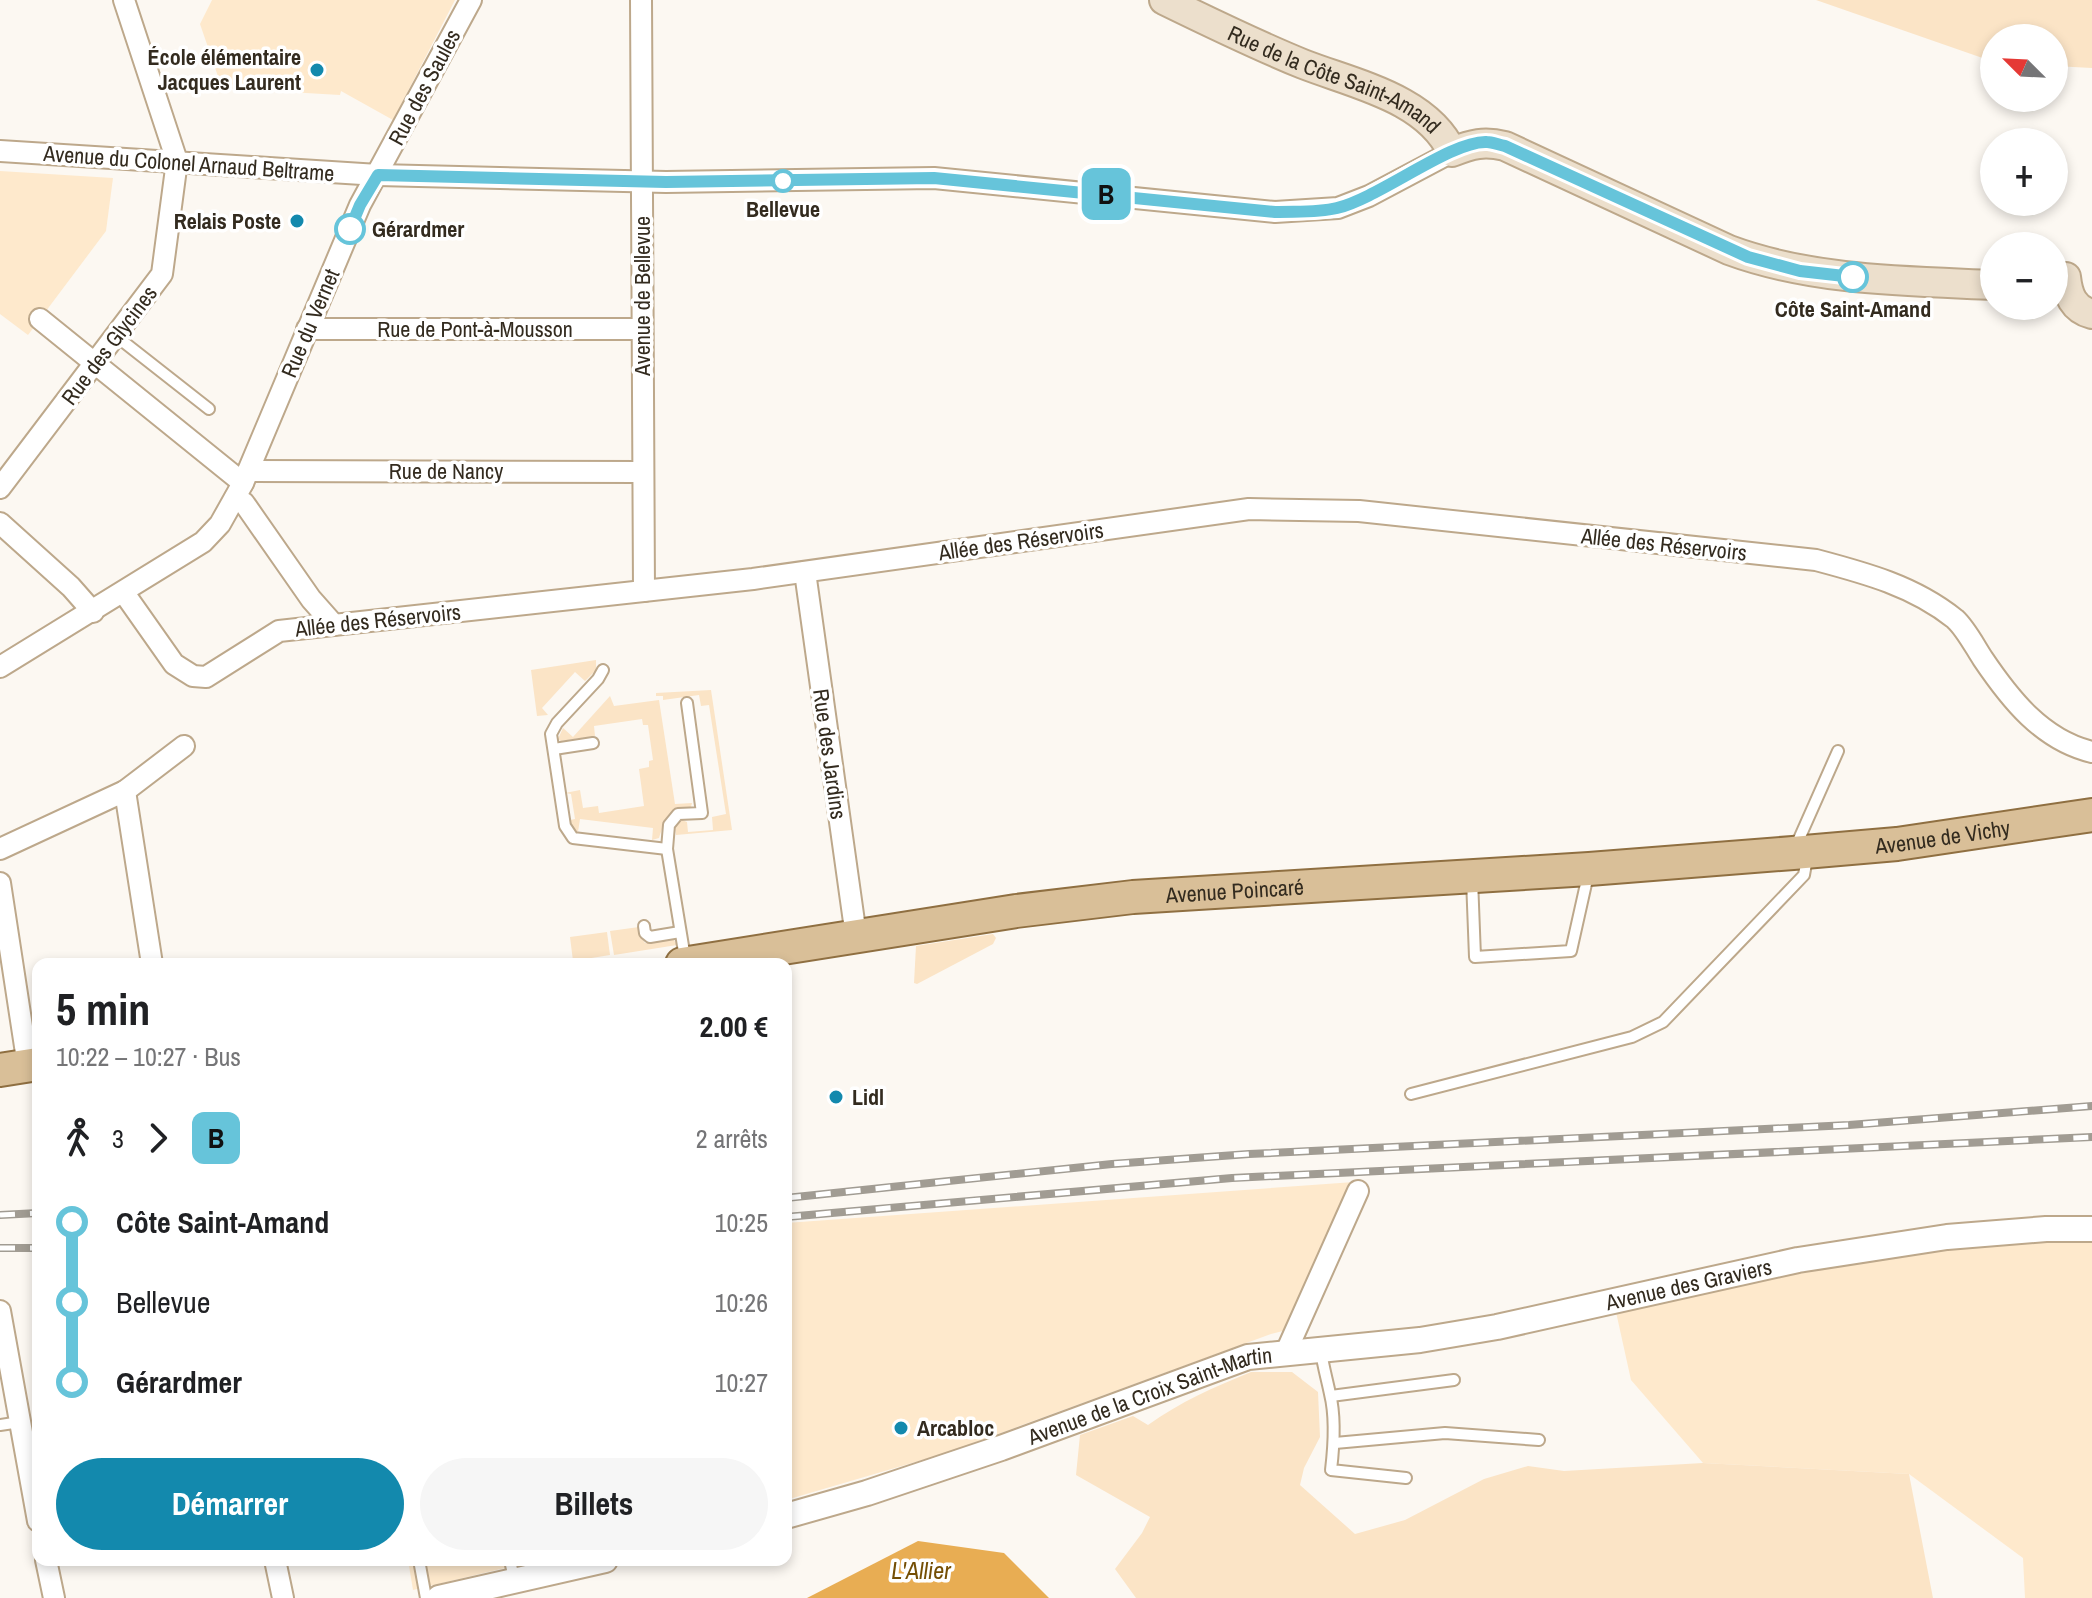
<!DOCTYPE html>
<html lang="fr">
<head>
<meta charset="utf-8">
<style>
  :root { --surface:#fff; --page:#f6f6f6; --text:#202124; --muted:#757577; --accent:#1389ad }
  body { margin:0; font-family:"Archivo Narrow",sans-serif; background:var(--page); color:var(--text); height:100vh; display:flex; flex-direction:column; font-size:30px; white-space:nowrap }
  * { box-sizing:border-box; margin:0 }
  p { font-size:26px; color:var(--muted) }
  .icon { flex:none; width:44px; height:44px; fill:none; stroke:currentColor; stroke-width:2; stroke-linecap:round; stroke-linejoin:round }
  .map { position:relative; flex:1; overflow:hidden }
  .details { position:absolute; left:32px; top:958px; width:760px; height:608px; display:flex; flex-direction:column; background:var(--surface); border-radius:16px; box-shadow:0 4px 12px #0003 }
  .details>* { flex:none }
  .badge { padding:0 16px; border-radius:12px; font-size:28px; line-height:52px }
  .needle { width:52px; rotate:294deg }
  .fabs { position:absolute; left:1980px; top:24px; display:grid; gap:16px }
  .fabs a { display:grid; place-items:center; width:88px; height:88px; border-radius:50%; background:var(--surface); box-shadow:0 4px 12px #0003; font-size:40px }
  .map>.badge { position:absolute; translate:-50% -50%; box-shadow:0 0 0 4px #fff }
  .legs { display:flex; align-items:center; gap:12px; height:88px; padding:0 24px; font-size:26px }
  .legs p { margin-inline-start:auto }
  .headline { display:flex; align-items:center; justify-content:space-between; height:136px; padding:0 24px }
  h1 { font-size:44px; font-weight:700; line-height:60px }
  .button { display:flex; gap:16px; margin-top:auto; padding:16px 24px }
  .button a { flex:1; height:92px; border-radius:48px; background:var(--accent); color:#fff; font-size:32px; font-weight:700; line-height:92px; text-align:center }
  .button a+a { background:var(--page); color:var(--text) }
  ul { padding:0 24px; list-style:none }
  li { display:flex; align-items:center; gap:28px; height:80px; font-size:30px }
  li i { display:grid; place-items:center; width:12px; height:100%; margin:0 10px; background:currentColor }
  li i::after { content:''; width:20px; height:20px; margin:-10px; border:6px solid; border-radius:50%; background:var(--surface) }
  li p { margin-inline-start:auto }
  li:first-child i { background:linear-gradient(#0000 50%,currentColor 0) }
  li:last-child i { background:linear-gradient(currentColor 50%,#0000 0) }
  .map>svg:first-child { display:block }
</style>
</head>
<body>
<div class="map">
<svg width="2092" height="1598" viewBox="0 0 2092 1598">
  <rect width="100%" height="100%" fill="#fcf8f2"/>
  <g fill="#fee9cc">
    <polygon points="212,0 455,0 393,120 341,91 340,95 222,88 200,24"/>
    <polygon points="0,171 113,178 106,231 28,335 0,314"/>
    <polygon points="1354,1182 1291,1329 1271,1334 946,1453 786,1500 786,1223"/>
    <polygon points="2092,1238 2092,1598 2025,1598 2023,1558 1909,1474 1703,1463 1631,1380 1616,1312 1910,1247"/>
    <polygon points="408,1560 538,1560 413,1590"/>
  </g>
  <g fill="#fbe4c6">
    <polygon points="1816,0 2092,0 2092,68 2054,66 2054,38 1994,38 1994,62"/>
    <polygon points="596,660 596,670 585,681 575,672 542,708 548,715 537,716 531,670"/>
    <polygon points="711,690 732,830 676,835 675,827 682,820 687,822 688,832 713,830 712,817 726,814 709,705 701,706 699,695 663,700 663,696 656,696 656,693"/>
    <path d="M 610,696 L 614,706 L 659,700 L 675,804 L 692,803 L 691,807 C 670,811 665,819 659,838 L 652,840 L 653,828 L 580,819 L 578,832 L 573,828 L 570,820 L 575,819 L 571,794 L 565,793 L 580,790 L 583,808 L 598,806 L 599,813 L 644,806 L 639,769 L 649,767 L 649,761 L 653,760 L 648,725 L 643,725 L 642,719 L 594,726 L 595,736 L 561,741 L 558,739 L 563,728 L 573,737 Z"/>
    <polygon points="639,927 640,936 645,943 674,940 677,945 614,955 610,931"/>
    <polygon points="607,932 610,955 573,961 570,937"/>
    <polygon points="993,934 996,938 993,944 917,984 914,983 916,946"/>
    <path d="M 1251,1372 L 1292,1372 L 1318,1392 L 1320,1437 L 1304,1468 L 1300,1485 L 1355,1534 L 1405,1520 L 1484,1479 L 1528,1466 L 1564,1471 L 1703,1463 L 1909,1474 L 1933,1598 L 1136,1598 L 1115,1569 L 1142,1533 L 1150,1517 L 1076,1475 L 1080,1435 L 1133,1416 L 1148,1425 C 1180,1402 1214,1387 1251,1372 Z"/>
  </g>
  <polygon fill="#e8ad53" points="918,1541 1004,1553 1049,1598 807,1598"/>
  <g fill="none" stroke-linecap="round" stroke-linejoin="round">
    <defs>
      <g id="service">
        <polyline points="116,336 209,409"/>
        <polyline points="603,670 598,679 557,723 551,734 565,826 573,838 667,849"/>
        <polyline points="554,749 593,743"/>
        <polyline points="1795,848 1838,751"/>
        <polyline points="1472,879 1475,957 1571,951 1588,875"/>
        <polyline points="644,926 645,933 650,937 680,932"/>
        <polyline points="685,958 667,849 669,825 678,814 702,813 687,703"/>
        <polyline points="1411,1094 1632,1037 1663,1022 1804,875 1807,858"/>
        <path d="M 1321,1351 C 1323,1366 1327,1379 1330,1394 C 1336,1418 1334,1445 1331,1470 L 1406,1478"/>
        <polyline points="1331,1396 1454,1380"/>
        <polyline points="0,1425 20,1422"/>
        <polyline points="1335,1443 1445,1433 1539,1440"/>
        <polyline points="419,1560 426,1598"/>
        <polyline points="510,1560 514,1579"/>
      </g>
      <g id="minor">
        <polyline points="641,0 644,591"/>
        <polyline points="0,151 378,175 666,182 934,178 1275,212 1338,208 1369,196 1452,152"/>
        <polyline points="40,319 243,483"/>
        <polyline points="307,329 642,329"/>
        <polyline points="248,471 643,472"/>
        <polyline points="0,488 162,274 177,161 124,0"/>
        <polyline points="235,498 244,503 311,599 334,625"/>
        <polyline points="0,523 71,587 93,612"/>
        <polyline points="805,572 856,936"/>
        <path d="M 124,593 L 174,664 L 193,676 L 206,677 L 279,631 L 753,579 L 1249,509 L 1359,511 L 1816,560 C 1865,573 1914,586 1955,619 C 1966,629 1975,647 1983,659 C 2010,699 2042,740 2092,752"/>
        <polyline points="0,667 203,542 220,524 243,483 360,205 471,0"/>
        <polyline points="125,791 152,964"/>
        <polyline points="0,849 125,791 184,746"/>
        <polyline points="0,883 28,1066"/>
        <polyline points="0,1311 38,1521"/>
        <polyline points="1286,1352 1358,1191"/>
        <polyline points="46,1560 54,1598"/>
        <polyline points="275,1560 283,1598"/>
      </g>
      <g id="tertiary">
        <path id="s1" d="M 786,1516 L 867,1493 L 1001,1448 L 1248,1357 L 1420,1340 L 1497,1327 L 1798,1260 L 1947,1237 L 2046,1229 L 2092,1229"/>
        <polyline points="439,1598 605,1560"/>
      </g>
      <g id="secondary">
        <path id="s2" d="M 1164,0 C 1209,22 1256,45 1303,64 C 1354,84 1427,98 1452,152 C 1472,144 1484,141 1505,146 L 1729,250 C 1813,281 1905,281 1994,285"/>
        <path d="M 2066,277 C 2068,295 2073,309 2092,314"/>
      </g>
      <g id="primary">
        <path id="s3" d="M 682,964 L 1016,911 L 1133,897 L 1589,869 L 1793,853 L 1897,844 L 2092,815"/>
        <polyline points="0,1070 38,1064"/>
      </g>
    </defs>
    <use href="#service" stroke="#bda88b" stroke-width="14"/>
    <use href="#minor" stroke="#bda88b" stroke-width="24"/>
    <use href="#tertiary" stroke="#bda88b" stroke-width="28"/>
    <use href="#secondary" stroke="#bda88b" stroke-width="32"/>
    <use href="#primary" stroke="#8f6f41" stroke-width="36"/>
    <use href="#service" stroke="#fff" stroke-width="10"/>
    <use href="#minor" stroke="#fff" stroke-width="20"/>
    <use href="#tertiary" stroke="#fff" stroke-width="24"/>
    <use href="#secondary" stroke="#ecdfcc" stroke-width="28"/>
    <use href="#primary" stroke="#d9bf98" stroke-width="32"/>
    <defs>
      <g id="rail">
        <polyline points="786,1198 1112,1164 1249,1154 1849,1125 2092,1106"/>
        <polyline points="0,1215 38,1213"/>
        <polyline points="786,1217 1232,1178 2092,1137"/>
        <polyline points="0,1248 38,1248"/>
      </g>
    </defs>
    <use href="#rail" stroke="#a19c93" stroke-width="8"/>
    <use href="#rail" stroke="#fff" stroke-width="5" stroke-dasharray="15" stroke-linecap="butt"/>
  </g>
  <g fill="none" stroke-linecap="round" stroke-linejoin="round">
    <defs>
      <path id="line-1" d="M 350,229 L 360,205 L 378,175 L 666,182 L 934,178 L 1275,212 C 1295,211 1317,213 1337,208 C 1379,198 1452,140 1487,142 C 1492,142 1499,145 1505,146 L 1748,257 L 1800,271 L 1853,277"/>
    </defs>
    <use href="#line-1" stroke="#fff" stroke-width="18"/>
    <use href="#line-1" stroke="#66c4da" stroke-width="12"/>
  </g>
  <g fill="#1389ad" stroke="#fff" stroke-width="3">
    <circle cx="317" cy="70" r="8"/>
    <circle cx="297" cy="221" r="8"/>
    <circle cx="836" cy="1097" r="8"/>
    <circle cx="901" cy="1428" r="8"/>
  </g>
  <g fill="#fff" stroke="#66c4da" stroke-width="4">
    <circle cx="783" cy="181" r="10"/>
    <circle cx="350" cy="229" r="14"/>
    <circle cx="1853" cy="277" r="14"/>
  </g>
  <g text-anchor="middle" stroke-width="7" stroke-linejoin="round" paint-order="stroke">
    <g font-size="22" font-weight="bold" fill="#332b1f" stroke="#fff" text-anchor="end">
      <text x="301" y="65">École élémentaire<tspan x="301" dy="25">Jacques Laurent</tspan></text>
      <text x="281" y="229">Relais Poste</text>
      <text x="852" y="1105" text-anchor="start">Lidl</text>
      <text x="917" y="1436" text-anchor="start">Arcabloc</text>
    </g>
    <g font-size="22" fill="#332b1f" stroke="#fff">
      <text dy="8" stroke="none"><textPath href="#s2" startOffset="188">Rue de la Côte Saint-Amand</textPath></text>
      <text transform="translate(424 87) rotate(-62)" y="8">Rue des Saules</text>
      <text transform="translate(189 163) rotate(4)" y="8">Avenue du Colonel Arnaud Beltrame</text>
      <text transform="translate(642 296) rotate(-90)" y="8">Avenue de Bellevue</text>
      <text transform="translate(310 323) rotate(-67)" y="8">Rue du Vernet</text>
      <text x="475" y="337">Rue de Pont-à-Mousson</text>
      <text transform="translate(109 345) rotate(-53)" y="8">Rue des Glycines</text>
      <text x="446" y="479">Rue de Nancy</text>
      <text transform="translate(1021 541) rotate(-8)" y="8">Allée des Réservoirs</text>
      <text transform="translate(1664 544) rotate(6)" y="8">Allée des Réservoirs</text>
      <text transform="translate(378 620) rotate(-6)" y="8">Allée des Réservoirs</text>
      <text transform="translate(830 754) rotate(82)" y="8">Rue des Jardins</text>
      <text dy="8" stroke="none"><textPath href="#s3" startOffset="1268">Avenue de Vichy</textPath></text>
      <text dy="8" stroke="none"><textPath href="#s3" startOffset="558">Avenue Poincaré</textPath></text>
      <text dy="8" stroke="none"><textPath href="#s1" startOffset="936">Avenue des Graviers</textPath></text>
      <text dy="8" stroke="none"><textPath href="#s1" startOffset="384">Avenue de la Croix Saint-Martin</textPath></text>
    </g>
    <g font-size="22" font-weight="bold" fill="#332b1f" stroke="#fff">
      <text x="783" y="217">Bellevue</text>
      <text x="372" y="237" text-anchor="start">Gérardmer</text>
      <text x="1853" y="317">Côte Saint-Amand</text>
    </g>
    <g font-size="24" font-style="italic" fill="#744e04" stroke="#fff">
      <text x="921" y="1579">L'Allier</text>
    </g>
  </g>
</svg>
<div class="fabs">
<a><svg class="needle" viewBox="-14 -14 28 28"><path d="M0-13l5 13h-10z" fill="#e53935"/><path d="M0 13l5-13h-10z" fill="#757577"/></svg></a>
<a>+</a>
<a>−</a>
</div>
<b class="badge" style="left:1106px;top:194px;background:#66c4da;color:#111">B</b>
<section class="details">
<div class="headline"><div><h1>5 min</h1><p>10:22 – 10:27 · Bus</p></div><b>2.00 €</b></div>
<div class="legs"><svg class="icon" aria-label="walk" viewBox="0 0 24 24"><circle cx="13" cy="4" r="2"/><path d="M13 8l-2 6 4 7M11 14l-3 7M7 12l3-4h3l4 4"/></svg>3<svg class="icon" aria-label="forward" viewBox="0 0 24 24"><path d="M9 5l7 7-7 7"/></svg><b class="badge" style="background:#66c4da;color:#111">B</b><p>2 arrêts</p></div>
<ul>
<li><i style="color:#66c4da"></i><b>Côte Saint-Amand</b><p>10:25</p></li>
<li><i style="color:#66c4da"></i><span>Bellevue</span><p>10:26</p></li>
<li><i style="color:#66c4da"></i><b>Gérardmer</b><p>10:27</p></li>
</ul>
<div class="button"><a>Démarrer</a><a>Billets</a></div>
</section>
</div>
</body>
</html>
